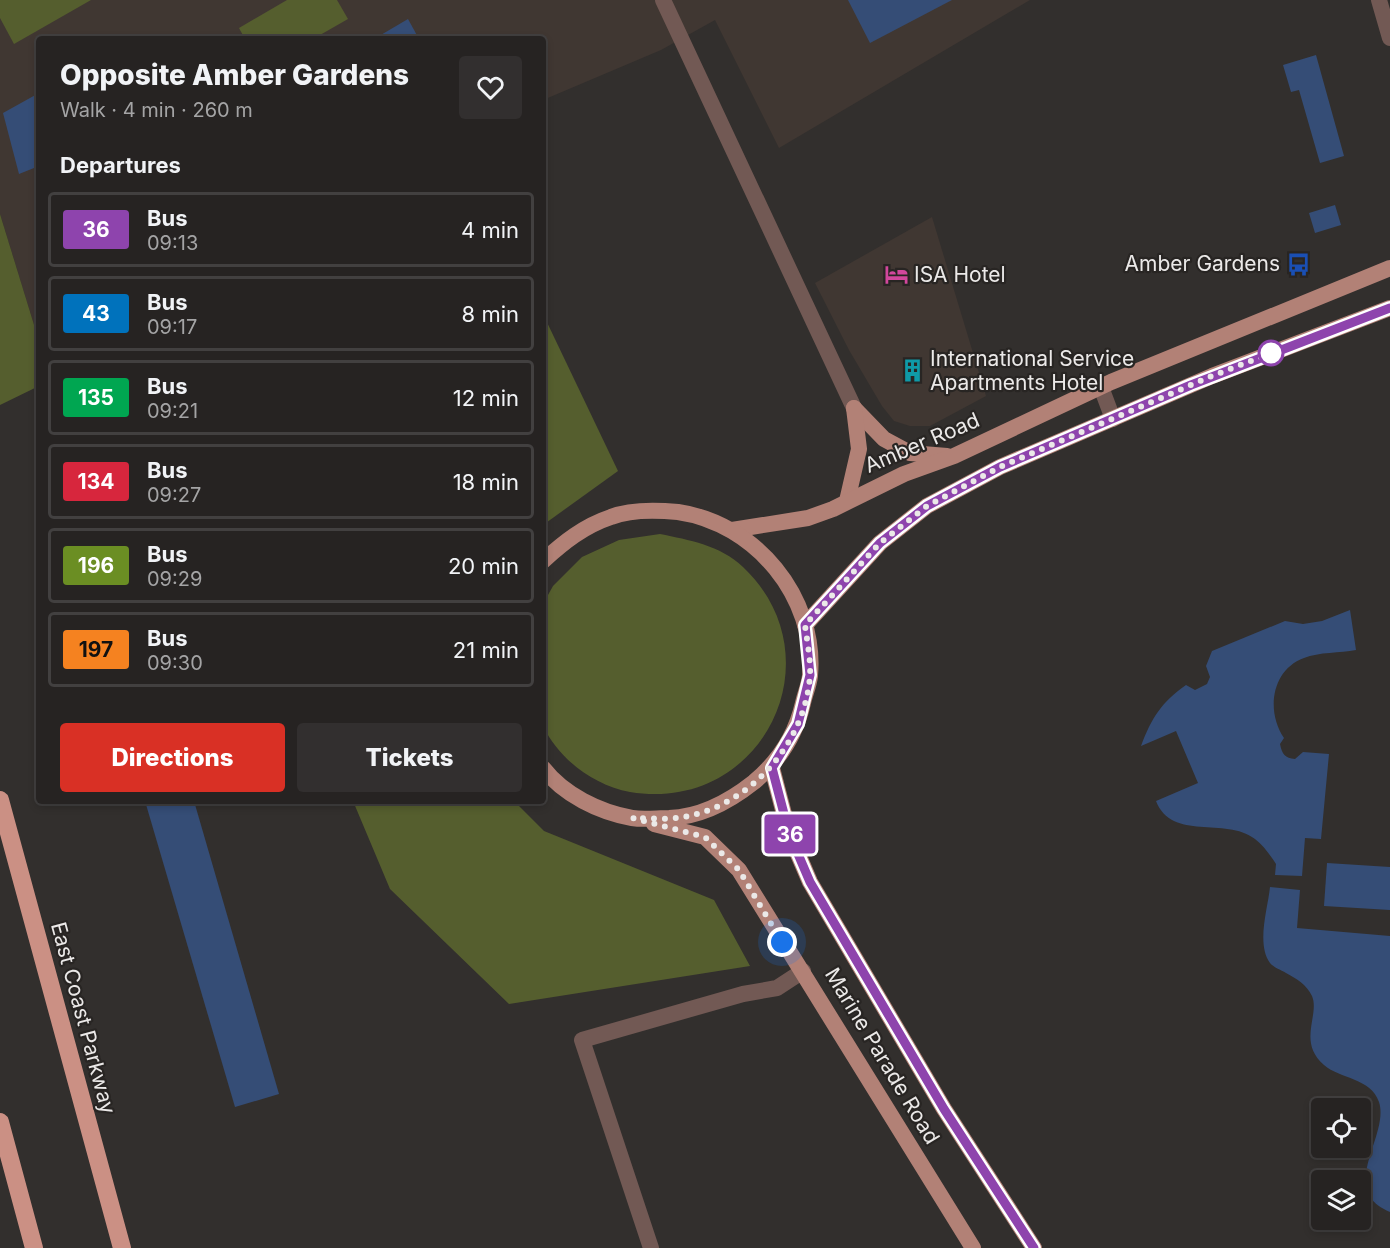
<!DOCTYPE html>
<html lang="en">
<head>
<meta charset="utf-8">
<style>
  :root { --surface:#262322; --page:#322f2f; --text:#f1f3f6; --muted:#a4a4a5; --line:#424040; --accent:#d93025 }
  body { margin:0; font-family:Inter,sans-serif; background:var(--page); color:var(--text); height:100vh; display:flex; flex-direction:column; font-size:22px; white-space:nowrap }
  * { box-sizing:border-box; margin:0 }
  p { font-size:20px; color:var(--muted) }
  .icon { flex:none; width:33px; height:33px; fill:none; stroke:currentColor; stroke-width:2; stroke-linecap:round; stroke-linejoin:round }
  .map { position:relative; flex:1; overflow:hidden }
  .drawer { position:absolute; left:36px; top:36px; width:510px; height:768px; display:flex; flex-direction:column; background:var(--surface); border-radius:6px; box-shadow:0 3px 9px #0003,0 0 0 2px var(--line) }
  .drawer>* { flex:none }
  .badge { padding:0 12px; border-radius:4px; font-size:21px; line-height:39px }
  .tools { position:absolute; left:1311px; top:1098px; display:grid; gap:12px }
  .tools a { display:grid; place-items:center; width:60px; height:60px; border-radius:6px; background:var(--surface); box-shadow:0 3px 9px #0003,0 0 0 2px var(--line); font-size:30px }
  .you { position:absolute; width:30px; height:30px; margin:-15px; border:4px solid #fff; border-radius:50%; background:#1a73e8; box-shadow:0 0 0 9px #1a73e833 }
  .map>.badge { position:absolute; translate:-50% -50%; box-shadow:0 0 0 3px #fff }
  h2 { padding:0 24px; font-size:22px; line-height:54px }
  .round { display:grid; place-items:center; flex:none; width:63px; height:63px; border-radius:6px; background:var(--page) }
  .summary { display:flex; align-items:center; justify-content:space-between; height:102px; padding:0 24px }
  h1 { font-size:28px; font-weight:800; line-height:45px }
  .button { display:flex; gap:12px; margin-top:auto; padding:12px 24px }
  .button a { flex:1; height:69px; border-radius:6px; background:var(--accent); color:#fff; font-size:24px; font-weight:800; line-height:69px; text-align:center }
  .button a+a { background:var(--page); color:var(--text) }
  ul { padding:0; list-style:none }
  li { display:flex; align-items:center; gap:18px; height:75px; margin:0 12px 9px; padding:0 12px; border:3px solid var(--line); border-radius:6px }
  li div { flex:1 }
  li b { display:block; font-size:22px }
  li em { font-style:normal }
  li .badge { min-width:66px; font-weight:700; text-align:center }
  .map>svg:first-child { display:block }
</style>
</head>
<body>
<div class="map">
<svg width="1390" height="1248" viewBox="0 0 1390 1248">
  <rect width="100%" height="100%" fill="#322f2d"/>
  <g fill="#403732">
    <polygon points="0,0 1030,0 779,148 715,20 661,50 543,100 543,39 39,39 39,341 0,214"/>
    <polygon points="932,217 986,396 930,426 910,426 894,421 882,406 849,350 815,283"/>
  </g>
  <g fill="#555e2e">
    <polygon points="0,0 91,0 14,44 0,18"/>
    <polygon points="287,0 337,0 348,19 313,39 245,39 239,28"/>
    <polygon points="0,214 39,341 39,386 0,405"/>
    <polygon points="543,314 618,471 543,525"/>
    <path d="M 660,534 C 689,540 720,545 743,567 C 839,658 762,814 630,792 C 593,785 559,759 543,726 L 543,604 L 553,586 L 582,557 L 619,540 Z"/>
    <polygon points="353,801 514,801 544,831 714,900 750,966 509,1004 390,889"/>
  </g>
  <g fill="#354d76">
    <polygon points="848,0 952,0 870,43"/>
    <polygon points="408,19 419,39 374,39"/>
    <polygon points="1316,55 1344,156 1320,163 1299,90 1291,92 1283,65"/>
    <polygon points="39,93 39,166 19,174 3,113"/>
    <polygon points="1335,205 1341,225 1315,233 1309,213"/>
    <path d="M 1350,610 L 1356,650 C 1340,653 1319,652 1304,658 C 1271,670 1266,712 1284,738 L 1280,744 C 1282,754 1285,758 1295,759 L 1303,752 L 1329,754 L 1321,839 L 1305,838 L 1302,876 L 1275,875 L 1276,864 C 1270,855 1263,845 1255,839 C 1225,816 1172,842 1156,801 L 1198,783 L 1176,731 L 1141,746 C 1152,717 1161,703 1186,685 L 1195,690 L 1207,684 L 1210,677 L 1206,666 L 1212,651 L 1285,621 L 1303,624 L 1322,621 Z"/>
    <polygon points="145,801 194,801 279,1094 235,1107"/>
    <polygon points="1327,863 1390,867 1390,910 1324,906"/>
    <path d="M 1270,887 L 1300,890 L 1297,928 L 1390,936 L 1390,1212 C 1336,1190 1390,1136 1379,1102 C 1371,1078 1340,1079 1324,1065 C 1297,1042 1320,1015 1312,996 C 1306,984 1297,979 1286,973 C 1281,970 1273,967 1270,963 C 1256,944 1268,908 1270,887 Z"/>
  </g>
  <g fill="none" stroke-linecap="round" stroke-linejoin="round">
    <g stroke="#725954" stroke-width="16">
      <polyline points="1101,387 1113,419"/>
      <polyline points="651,1248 582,1040 743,994 777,988 803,971"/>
    </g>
    <polyline stroke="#725954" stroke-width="16" points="663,0 854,408"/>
    <polyline stroke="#725954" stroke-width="16" points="1379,0 1390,38"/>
    <g stroke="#b28176" stroke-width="16">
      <polyline points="854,408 884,439 910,453 947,456"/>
      <polyline points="847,501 859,449 854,408"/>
      <polyline points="732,530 808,518 833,509 904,474 954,456 1111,382 1390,268"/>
      <path d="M 543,561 C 564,542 584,526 611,517 C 631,509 657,510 678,512 C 755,523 817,597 810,676 C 809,685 805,694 803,703 C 796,734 779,761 754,782 C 730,801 701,817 669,818 C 657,818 644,820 632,818 C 599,812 564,795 543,768"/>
      <polyline points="805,625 880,543 927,506 1000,467 1212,376 1390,308"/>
      <polyline points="772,768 789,833 810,882 944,1109 1034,1248"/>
      <polyline points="654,824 705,837 739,870 973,1248"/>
    </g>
    <g stroke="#cb9084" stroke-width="18">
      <polyline points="0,800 122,1248"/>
      <polyline points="0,1122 34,1248"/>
    </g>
  </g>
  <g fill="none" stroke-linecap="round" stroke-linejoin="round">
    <defs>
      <polyline id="line" points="1034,1248 944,1109 810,882 789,833 772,768 798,724 810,675 805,625 880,543 927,506 1000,467 1191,385 1390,308"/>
    </defs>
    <use href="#line" stroke="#fff" stroke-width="14"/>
    <use href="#line" stroke="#8e44ad" stroke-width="9"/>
    <path stroke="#ebe9e8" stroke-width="6" stroke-dasharray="0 10.8" d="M 782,942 L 739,870 L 705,837 L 633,818 C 649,818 668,820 684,817 C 751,805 805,743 810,676 C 811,660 807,641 805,625 L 880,543 L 927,506 L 1000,467 L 1212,376 L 1279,350 L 1271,353"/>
  </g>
  <defs>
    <symbol id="bus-bare" viewBox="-9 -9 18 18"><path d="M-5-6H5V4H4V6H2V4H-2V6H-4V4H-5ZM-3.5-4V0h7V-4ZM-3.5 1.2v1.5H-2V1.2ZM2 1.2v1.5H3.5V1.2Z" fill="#1a4fb4" stroke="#282523" stroke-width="2.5" paint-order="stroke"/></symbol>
    <symbol id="hotel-bare" viewBox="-9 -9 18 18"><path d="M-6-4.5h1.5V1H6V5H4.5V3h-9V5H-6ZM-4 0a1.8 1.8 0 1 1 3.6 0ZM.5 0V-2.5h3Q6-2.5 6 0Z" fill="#d1479c" stroke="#282523" stroke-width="2.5" paint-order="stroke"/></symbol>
    <symbol id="building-bare" viewBox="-9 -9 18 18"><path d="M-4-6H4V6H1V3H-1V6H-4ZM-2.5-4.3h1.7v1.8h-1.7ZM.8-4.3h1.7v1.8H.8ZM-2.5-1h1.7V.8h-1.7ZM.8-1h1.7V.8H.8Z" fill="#0f9aa8" stroke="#282523" stroke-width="2.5" paint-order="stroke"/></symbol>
  </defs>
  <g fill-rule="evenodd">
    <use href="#bus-bare" x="1282" y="248" width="33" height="33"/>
    <use href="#hotel-bare" x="880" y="258" width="33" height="33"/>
    <use href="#building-bare" x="896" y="354" width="33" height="33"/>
  </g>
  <circle fill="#fff" stroke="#8e44ad" stroke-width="3" cx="1271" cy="353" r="12"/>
  <g text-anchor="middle" stroke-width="4.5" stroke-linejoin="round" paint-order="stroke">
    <g font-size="21" fill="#ebe9e8" stroke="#282523" text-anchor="start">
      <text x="1280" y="271" text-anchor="end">Amber Gardens</text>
      <text x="914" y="282">ISA Hotel</text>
      <text x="930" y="366">International Service<tspan x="930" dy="24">Apartments Hotel</tspan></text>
    </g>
    <g font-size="21" fill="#ebe9e8" stroke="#282523">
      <text transform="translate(922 443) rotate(-23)" y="7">Amber Road</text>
      <text transform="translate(83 1018) rotate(75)" y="7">East Coast Parkway</text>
      <text transform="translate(882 1056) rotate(59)" y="7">Marine Parade Road</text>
    </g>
  </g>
</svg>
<div class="tools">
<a><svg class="icon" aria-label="locate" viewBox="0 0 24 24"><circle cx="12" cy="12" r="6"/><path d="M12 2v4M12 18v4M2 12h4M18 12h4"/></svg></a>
<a><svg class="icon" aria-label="layers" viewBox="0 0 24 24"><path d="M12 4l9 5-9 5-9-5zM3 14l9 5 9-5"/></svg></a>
</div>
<div class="you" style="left:782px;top:942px"></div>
<b class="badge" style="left:790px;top:834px;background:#8e44ad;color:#fff">36</b>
<section class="drawer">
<div class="summary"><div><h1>Opposite Amber Gardens</h1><p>Walk · 4 min · 260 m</p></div><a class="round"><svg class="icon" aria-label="heart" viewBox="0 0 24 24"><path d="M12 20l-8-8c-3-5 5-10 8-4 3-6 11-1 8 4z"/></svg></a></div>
<h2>Departures</h2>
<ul>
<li><span class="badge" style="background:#8e44ad;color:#fff">36</span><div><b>Bus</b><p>09:13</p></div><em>4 min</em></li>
<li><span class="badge" style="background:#0072bc;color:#fff">43</span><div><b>Bus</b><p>09:17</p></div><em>8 min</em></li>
<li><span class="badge" style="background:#00a651;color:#fff">135</span><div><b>Bus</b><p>09:21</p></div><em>12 min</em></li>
<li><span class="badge" style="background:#d7263d;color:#fff">134</span><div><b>Bus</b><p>09:27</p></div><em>18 min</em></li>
<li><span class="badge" style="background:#6b8e23;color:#fff">196</span><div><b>Bus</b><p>09:29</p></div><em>20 min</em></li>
<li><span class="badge" style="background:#f58220;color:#111">197</span><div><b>Bus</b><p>09:30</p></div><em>21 min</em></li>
</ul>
<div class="button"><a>Directions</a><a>Tickets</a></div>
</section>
</div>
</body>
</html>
